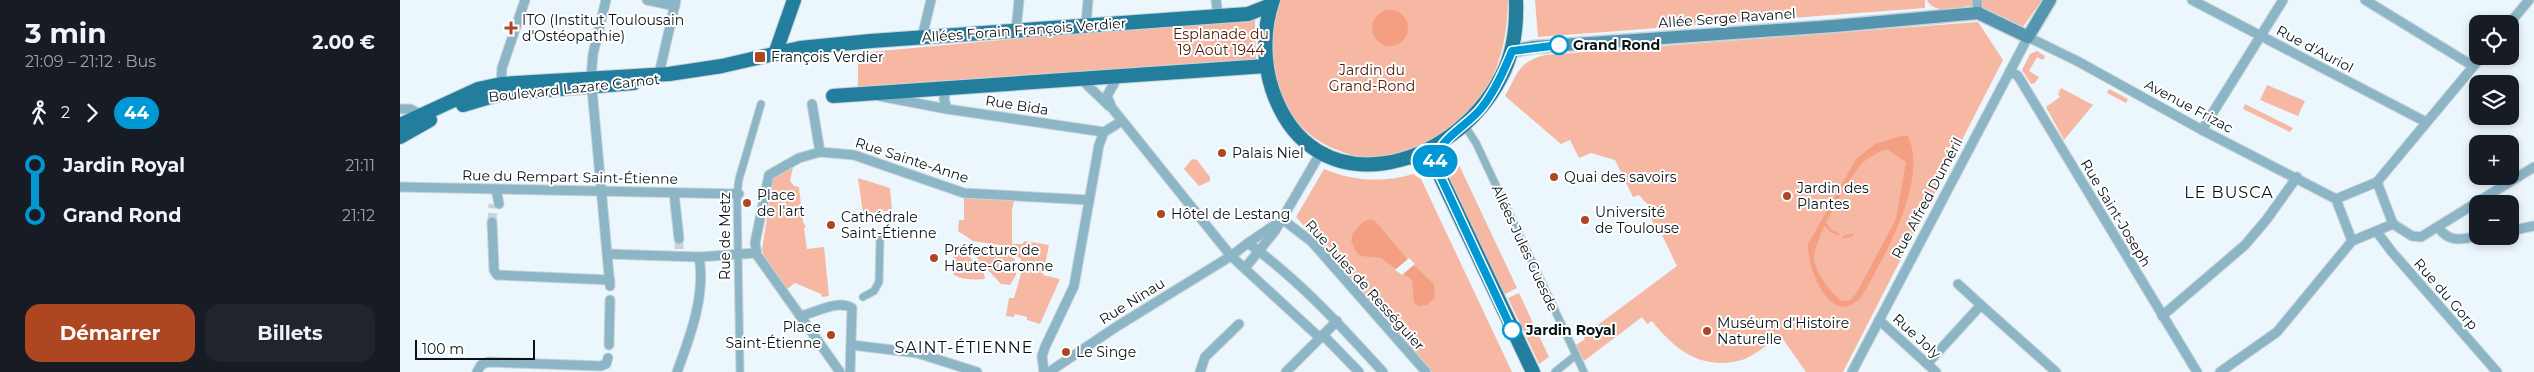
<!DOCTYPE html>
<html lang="fr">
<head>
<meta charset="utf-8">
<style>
  :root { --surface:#171b24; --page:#20242c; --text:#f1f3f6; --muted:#9ea1a6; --accent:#ae4721 }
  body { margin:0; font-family:Montserrat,sans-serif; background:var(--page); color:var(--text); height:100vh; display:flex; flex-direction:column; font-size:19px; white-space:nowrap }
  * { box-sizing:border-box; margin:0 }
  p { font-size:16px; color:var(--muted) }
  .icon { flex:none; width:28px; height:28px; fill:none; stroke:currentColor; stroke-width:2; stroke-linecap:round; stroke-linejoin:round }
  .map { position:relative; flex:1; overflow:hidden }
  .details { display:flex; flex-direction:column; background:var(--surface); width:400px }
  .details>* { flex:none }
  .badge { padding:0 10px; border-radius:16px; font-size:18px; line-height:32px }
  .buttons { position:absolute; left:2069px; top:15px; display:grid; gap:10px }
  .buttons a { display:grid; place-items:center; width:50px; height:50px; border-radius:10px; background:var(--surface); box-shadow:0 2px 8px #0003; font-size:25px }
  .scale { position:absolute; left:15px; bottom:12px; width:120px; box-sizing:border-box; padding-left:5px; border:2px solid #081317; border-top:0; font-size:14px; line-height:18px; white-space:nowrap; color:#081317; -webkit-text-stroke:4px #fff; paint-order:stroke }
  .map>.badge { position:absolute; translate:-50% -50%; box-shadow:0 0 0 2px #fff }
  .legs { display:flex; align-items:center; gap:8px; height:55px; padding:0 25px; font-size:16px }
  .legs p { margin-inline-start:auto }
  .overview { display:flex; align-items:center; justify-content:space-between; height:85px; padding:0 25px }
  h1 { font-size:28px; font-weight:700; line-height:38px }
  .action { display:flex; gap:10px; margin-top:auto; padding:10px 25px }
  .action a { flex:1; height:58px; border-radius:15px; background:var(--accent); color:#fff; font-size:20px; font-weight:700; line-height:58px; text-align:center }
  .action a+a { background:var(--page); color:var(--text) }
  ul { padding:0 25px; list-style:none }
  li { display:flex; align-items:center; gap:18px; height:50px; font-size:19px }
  li i { display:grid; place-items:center; width:8px; height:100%; margin:0 6px; background:currentColor }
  li i::after { content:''; width:12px; height:12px; margin:-6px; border:4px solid; border-radius:50%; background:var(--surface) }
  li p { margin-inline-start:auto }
  li:first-child i { background:linear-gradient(#0000 50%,currentColor 0) }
  li:last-child i { background:linear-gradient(currentColor 50%,#0000 0) }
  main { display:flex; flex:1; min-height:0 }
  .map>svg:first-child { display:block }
</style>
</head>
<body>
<main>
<section class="details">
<div class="overview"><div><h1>3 min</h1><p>21:09 – 21:12 · Bus</p></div><b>2.00 €</b></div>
<div class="legs"><svg class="icon" aria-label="walk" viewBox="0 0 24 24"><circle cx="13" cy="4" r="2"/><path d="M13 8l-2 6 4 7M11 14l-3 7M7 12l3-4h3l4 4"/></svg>2<svg class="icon" aria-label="forward" viewBox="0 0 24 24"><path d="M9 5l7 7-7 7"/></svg><b class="badge" style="background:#0098d4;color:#fff">44</b></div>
<ul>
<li><i style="color:#0098d4"></i><b>Jardin Royal</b><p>21:11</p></li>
<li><i style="color:#0098d4"></i><b>Grand Rond</b><p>21:12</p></li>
</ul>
<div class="action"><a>Démarrer</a><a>Billets</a></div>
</section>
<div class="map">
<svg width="2134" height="372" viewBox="0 0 2134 372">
  <rect width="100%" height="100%" fill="#ebf7fd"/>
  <g fill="#f6b8a3">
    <path d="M 880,0 L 1108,0 C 1107,65 1084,115 1023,144 C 1006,152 989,158 969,158 C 955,158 943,152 930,147 C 873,120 864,54 880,0 Z"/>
    <polygon points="1135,0 1525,0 1525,8 1138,37"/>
    <path d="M 1527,0 L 1642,0 L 1622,28 L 1585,11 L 1569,10 L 1569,5 C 1558,11 1532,13 1527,0 Z"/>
    <polygon points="855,17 856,61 458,90 458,53"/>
    <path d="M 1578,22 L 1603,60 L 1443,372 L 1406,372 L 1380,335 C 1369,343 1358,353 1345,359 C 1303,372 1276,351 1252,321 L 1247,324 L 1242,317 L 1184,361 L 1176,345 L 1185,339 L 1183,336 L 1277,266 L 1258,227 L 1256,228 L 1249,215 L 1248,205 L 1239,195 L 1233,197 L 1215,160 L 1191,153 L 1179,158 L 1170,140 L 1161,144 L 1105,96 C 1118,73 1118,62 1145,55 Z"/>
    <polygon points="1637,51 1645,56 1643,60 1637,57 1629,71 1639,77 1635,83 1631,84 1622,70 1630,54"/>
    <polygon points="1867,85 1905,101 1898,116 1860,100"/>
    <polygon points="1661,88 1693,105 1664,140 1646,107 1660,97 1658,94"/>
    <polygon points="1709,89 1728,99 1726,103 1707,93"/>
    <polygon points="1845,104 1893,128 1890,132 1843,109"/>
    <polygon points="792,159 797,160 810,177 810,181 799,186 784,169"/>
    <polygon points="1059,165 1117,288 1101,296 1043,172"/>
    <polygon points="393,167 390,181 394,186 399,187 403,222 406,227 404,228 407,249 424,247 429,296 422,297 421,294 395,283 387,289 365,259 362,250 373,178"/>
    <path d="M 924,169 C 953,181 982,183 1013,174 L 1021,179 L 1112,372 L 1032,372 L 896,217 Z"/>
    <polygon points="458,178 490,188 492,210 463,214"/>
    <polygon points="564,197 615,198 612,210 612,244 622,244 625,241 649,245 643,275 660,279 640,324 627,320 627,317 615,314 614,317 606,316 609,298 614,298 621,274 621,259 600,245 573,241 558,231 559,220 564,220"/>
    <polygon points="582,247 598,250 615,259 616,275 610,285 601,284 575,256 573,249"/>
    <path d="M 556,252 L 569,256 L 584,273 L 585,279 C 575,280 556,280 552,272 L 555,263 L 553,255 Z"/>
    <polygon points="1119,293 1149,357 1139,364 1108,298"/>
  </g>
  <g fill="#f59f82" fill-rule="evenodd">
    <circle cx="990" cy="28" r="18"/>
    <path d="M 1501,136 L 1508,136 C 1529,180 1484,257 1462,296 C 1432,331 1407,270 1408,244 L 1456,159 L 1475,144 ZM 1484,150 L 1488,150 L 1506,162 L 1496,219 L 1456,294 L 1450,300 L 1442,301 C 1431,293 1417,275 1414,260 C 1412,243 1447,182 1459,167 C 1465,159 1475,154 1484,150 Z"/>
    <polygon points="970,219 976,222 1007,259 1034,284 1035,298 1027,305 1019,306 1014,303 1012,280 981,258 961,256 957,253 951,241 953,233 963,222"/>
  </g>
  <polygon fill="#ebf7fd" points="1009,258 1015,264 1002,275 995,270"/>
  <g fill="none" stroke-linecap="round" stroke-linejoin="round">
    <g stroke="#f59f82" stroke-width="2.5">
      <polyline points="1426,225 1431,231 1438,234"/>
      <polyline points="1444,237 1452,235"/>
    </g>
    <g stroke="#c9d5da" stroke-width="9" stroke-dasharray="9 4.5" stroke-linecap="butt">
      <polyline points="92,222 93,204"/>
      <polyline points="279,249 279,239"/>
    </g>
    <defs>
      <g id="pedestrian">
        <polyline points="1065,126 1076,143 1184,372"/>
        <polyline points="463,297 474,291 479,282 480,239"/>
        <polyline points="340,372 337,194 339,179 361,104"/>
        <polyline points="1155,372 1176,355"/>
      </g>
      <g id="minor">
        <polyline points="206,0 193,54 191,78 210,286"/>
        <polyline points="247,0 275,6"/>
        <polyline points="816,0 818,16"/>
        <polyline points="1577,0 1578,13"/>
        <polyline points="1792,0 2026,122"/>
        <polyline points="1965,0 2073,66"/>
        <polyline points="2109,24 2129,0"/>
        <polyline points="686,25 688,0"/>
        <polyline points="616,30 619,0"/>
        <polyline points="522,37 531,0"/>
        <polyline points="1610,71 1618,76 1797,372"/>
        <polyline points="259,74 276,0"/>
        <polyline points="681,79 709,106"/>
        <polyline points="101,84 102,68 125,0"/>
        <polyline points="547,88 544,99 547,109 704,132"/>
        <polyline points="479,96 547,109"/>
        <polyline points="412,104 420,152"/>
        <polyline points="0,109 10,109 21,114"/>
        <polyline points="1802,130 1883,0"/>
        <polyline points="1977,182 2082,56"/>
        <polyline points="1977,182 1993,224"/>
        <polyline points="0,187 339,194"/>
        <polyline points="96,189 99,204"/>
        <polyline points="274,193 279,239"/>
        <polyline points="1936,199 1952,241"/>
        <polyline points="1936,199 1977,182"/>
        <polyline points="882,219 912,242 1026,372"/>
        <polyline points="92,222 94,270 97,275 210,280"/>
        <polyline points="1993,224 2012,236 2021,237 2134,167"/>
        <path d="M 2038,227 C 2050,244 2062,239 2080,236"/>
        <polyline points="2110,231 2134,226"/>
        <polyline points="1977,232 1992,252 2097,372"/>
        <polyline points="1952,241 1993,224"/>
        <polyline points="848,243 876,224"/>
        <polyline points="208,254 299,257 356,253"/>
        <polyline points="845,268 875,231 921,152"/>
        <polyline points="1558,284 1581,305"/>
        <path d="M 400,316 C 415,313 438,299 452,308 L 450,372"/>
        <polyline points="1762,316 1845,245 1867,219 1897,177"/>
        <polyline points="1479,320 1536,372"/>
        <polyline points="923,335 959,372"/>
        <path d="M 920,338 L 831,256 L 848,243 C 899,280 941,326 983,372"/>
        <polyline points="209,345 210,300"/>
        <polyline points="452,345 517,353 577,372"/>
        <polyline points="1527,364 1581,305 1656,372"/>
        <polyline points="77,372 81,365 88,362 201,366 206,364 208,358"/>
        <path d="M 277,372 C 290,337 306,295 299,257"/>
        <polyline points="440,372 357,255 355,243 369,175 399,158 420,152 454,155 564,193 689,200"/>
        <polyline points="644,372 642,356 645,347 674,286 699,145 704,132 722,121"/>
        <polyline points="649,372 716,327 831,256 712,108 707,96 718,76"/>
        <polyline points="800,372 805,357 839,324"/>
        <polyline points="886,372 937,321"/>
        <polyline points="1452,372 1628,37 1679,62 1802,130 1936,199"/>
        <polyline points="1820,372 1877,332 1952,241"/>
      </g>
      <polyline id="secondary" points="1112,51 1134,47 1434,26 1578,13 1628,37 1650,0"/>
      <g id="primary">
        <path d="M 873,0 C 863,28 863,61 872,89 C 912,210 1054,170 1101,77 C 1114,53 1117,27 1116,0"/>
        <polyline points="375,54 394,0"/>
        <polyline points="433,96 866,66"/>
        <polyline points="63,105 100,94 234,83"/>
        <polyline points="0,125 78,89 101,84 269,74 322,66 400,48 471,41 848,14 871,5"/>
        <polyline points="0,137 30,120"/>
        <polyline points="1012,158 1030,160 1035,165 1133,372"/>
      </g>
    </defs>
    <use href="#pedestrian" stroke="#c7d3d8" stroke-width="9"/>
    <use href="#minor" stroke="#c7d3d8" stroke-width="11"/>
    <use href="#secondary" stroke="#c7d3d8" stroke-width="15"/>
    <use href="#primary" stroke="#c7d3d8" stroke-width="16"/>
    <use href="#pedestrian" stroke="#8cb5c6" stroke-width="7"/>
    <use href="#minor" stroke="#8cb5c6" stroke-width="9"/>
    <use href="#secondary" stroke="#5595af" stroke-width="12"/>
    <use href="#primary" stroke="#237d9d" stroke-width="14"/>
  </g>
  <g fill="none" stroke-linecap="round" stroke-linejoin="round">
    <defs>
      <path id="line-1" d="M 1112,330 L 1035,165 C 1036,138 1068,127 1083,106 C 1096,89 1104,71 1112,51 L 1159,45"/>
    </defs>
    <use href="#line-1" stroke="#fff" stroke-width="11"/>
    <use href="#line-1" stroke="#0098d4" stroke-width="8"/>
  </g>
  <g fill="#ae4721" stroke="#fff" stroke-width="2">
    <path d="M108.5 20.5h5v5h5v5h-5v5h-5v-5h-5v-5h5z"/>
    <rect x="354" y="51" width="12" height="12" rx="2.5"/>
    <circle cx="822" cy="153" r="5"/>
    <circle cx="1154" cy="177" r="5"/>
    <circle cx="1387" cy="196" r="5"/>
    <circle cx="347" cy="203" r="5"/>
    <circle cx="761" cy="214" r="5"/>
    <circle cx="1185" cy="220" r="5"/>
    <circle cx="431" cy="225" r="5"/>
    <circle cx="534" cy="258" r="5"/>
    <circle cx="1307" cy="331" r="5"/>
    <circle cx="431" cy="335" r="5"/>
    <circle cx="666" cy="352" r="5"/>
  </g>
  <g fill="#fff" stroke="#0098d4" stroke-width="2.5">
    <circle cx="1159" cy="45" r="9"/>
    <circle cx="1112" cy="330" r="9"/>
  </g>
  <g text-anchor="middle" stroke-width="4" stroke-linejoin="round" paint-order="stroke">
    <g font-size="14" fill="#081317" stroke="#fff">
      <text transform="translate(1327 18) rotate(-4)" y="5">Allée Serge Ravanel</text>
      <text transform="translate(624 30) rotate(-4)" y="5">Allées Forain François Verdier</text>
      <text transform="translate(1915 49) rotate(28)" y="5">Rue d'Auriol</text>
      <text transform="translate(174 88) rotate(-6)" y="5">Boulevard Lazare Carnot</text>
      <text transform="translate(617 105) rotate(9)" y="5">Rue Bida</text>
      <text transform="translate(1789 106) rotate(28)" y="5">Avenue Frizac</text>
      <text transform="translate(512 160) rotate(18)" y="5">Rue Sainte-Anne</text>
      <text transform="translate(170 177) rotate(1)" y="5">Rue du Rempart Saint-Étienne</text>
      <text transform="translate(1527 198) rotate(-62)" y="5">Rue Alfred Duméril</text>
      <text transform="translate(1716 213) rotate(59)" y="5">Rue Saint-Joseph</text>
      <text transform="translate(325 236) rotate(-90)" y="5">Rue de Metz</text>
      <text transform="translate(1125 248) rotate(65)" y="5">Allées Jules Guesde</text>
      <text transform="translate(965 285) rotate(48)" y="5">Rue Jules de Rességuier</text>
      <text transform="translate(2046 294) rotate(49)" y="5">Rue du Gorp</text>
      <text transform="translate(732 301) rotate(-32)" y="5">Rue Ninau</text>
      <text transform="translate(1517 336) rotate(42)" y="5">Rue Joly</text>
    </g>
    <g font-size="14" fill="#081317" stroke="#fff" text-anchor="start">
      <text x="122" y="25">ITO (Institut Toulousain<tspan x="122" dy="16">d'Ostéopathie)</tspan></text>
      <text x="371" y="62">François Verdier</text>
      <text x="832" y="158">Palais Niel</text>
      <text x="1164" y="182">Quai des savoirs</text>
      <text x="1397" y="193">Jardin des<tspan x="1397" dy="16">Plantes</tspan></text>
      <text x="357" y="200">Place<tspan x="357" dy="16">de l'art</tspan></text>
      <text x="1195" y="217">Université<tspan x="1195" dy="16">de Toulouse</tspan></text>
      <text x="771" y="219">Hôtel de Lestang</text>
      <text x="441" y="222">Cathédrale<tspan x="441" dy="16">Saint-Étienne</tspan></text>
      <text x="544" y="255">Préfecture de<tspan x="544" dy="16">Haute-Garonne</tspan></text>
      <text x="1317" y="328">Muséum d'Histoire<tspan x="1317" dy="16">Naturelle</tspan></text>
      <text x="421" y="332" text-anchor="end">Place<tspan x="421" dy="16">Saint-Étienne</tspan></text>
      <text x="676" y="357">Le Singe</text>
    </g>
    <g font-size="14" fill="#4e1906" stroke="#fff">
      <text x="821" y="39">Esplanade du<tspan x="821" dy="16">19 Août 1944</tspan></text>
      <text x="972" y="75">Jardin du<tspan x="972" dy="16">Grand-Rond</tspan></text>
    </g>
    <g font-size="14" font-weight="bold" fill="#081317" stroke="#fff" text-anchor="start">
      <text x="1173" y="50">Grand Rond</text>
      <text x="1126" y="335">Jardin Royal</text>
    </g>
    <g font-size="16" letter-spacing="1" fill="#081317" stroke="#fff">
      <text x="1829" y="198">LE BUSCA</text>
      <text x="564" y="353">SAINT-ÉTIENNE</text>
    </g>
  </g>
</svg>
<div class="buttons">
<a><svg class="icon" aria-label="locate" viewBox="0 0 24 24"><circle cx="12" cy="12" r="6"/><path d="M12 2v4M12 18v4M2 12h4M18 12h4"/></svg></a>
<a><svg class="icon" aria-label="layers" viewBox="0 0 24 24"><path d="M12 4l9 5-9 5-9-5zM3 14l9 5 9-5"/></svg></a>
<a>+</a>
<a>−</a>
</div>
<div class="scale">100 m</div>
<b class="badge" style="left:1035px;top:161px;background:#0098d4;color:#fff">44</b>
</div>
</main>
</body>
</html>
